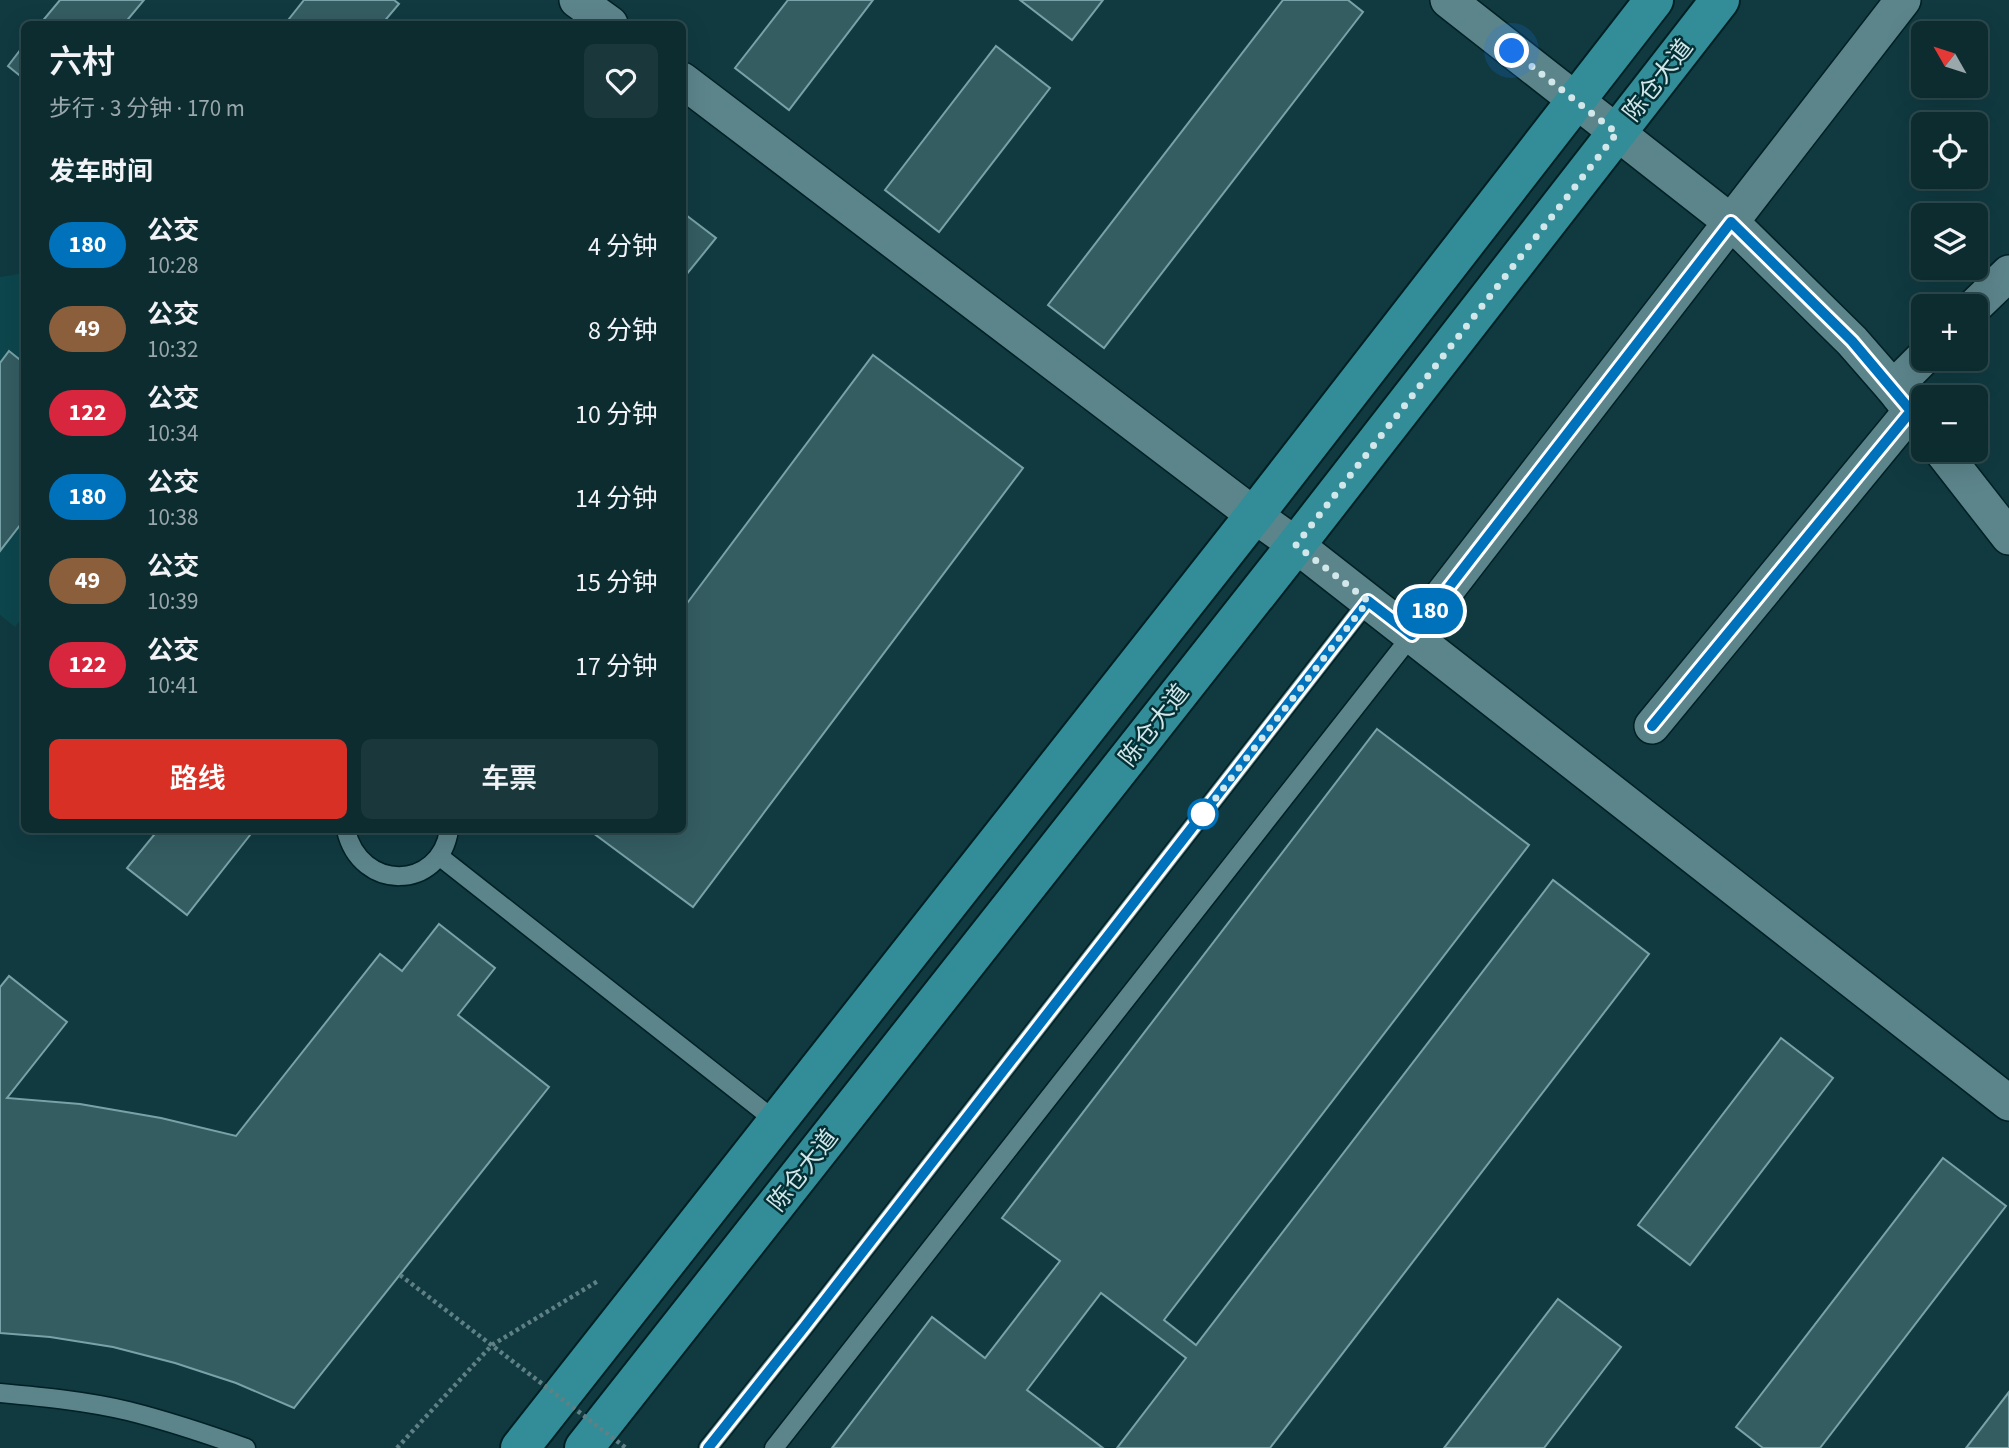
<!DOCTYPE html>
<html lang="zh">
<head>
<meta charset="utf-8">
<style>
  :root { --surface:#0c2c30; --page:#1a383c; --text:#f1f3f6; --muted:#9aa7ab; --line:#2c484c; --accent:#d93025 }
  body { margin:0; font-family:"Source Sans 3","Noto Sans SC",sans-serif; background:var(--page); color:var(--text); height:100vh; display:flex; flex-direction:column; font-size:26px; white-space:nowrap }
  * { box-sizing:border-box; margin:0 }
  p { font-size:23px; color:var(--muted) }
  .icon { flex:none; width:38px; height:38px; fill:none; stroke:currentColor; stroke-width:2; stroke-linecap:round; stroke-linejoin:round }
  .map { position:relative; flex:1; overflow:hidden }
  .details { position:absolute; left:21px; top:21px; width:665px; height:812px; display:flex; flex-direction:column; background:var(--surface); border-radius:10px; box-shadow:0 7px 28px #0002,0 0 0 2px var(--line) }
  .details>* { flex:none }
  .badge { padding:0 14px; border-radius:23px; font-size:24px; line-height:46px }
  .needle { width:46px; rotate:309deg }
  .tools { position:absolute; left:1911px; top:21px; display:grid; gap:14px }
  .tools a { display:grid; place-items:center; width:77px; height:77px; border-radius:10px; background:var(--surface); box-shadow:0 7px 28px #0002,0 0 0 2px var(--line); font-size:35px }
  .you { position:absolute; width:35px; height:35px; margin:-18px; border:5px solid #fff; border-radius:50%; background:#1a73e8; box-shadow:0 0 0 10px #1a73e833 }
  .map>.badge { position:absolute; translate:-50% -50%; box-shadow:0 0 0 4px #fff }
  h2 { padding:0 28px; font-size:26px; line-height:63px }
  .round { display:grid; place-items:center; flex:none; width:74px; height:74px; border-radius:10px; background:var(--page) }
  .head { display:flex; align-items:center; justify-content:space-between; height:119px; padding:0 28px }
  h1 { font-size:33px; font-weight:600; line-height:52px }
  .action { display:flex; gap:14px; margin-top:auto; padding:14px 28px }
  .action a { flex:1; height:80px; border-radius:10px; background:var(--accent); color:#fff; font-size:28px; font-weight:600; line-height:80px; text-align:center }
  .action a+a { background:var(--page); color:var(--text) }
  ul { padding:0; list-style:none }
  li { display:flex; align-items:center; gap:21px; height:84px; padding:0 28px }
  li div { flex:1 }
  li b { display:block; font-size:26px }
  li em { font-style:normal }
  li .badge { min-width:77px; font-weight:700; text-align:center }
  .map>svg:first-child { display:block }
</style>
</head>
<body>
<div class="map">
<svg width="2009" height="1448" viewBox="0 0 2009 1448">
  <rect width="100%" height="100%" fill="#103a40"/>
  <polygon fill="#0d464d" points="24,273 24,615 15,627 0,615 0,277"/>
  <g fill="#345d62" stroke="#78a2a8" stroke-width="2">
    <polygon points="60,0 144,0 124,24 40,24"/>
    <polygon points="304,0 394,0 399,4 382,24 285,24"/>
    <polygon points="788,0 873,0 789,110 735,68"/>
    <polygon points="1020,0 1103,0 1072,40"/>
    <polygon points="1283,0 1348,0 1363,12 1104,348 1048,305"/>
    <polygon points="24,45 24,79 8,66"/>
    <polygon points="996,46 1050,88 939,232 885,190"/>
    <polygon points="682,212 716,238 682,280"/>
    <polygon points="9,351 24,363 24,520 0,551 0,363"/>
    <polygon points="873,355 1023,468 693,907 589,830 682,830 682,610"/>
    <polygon points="1377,729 1529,845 1164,1320 1196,1345 1553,880 1649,954 1270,1448 1117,1448 1186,1358 1101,1293 1027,1390 1103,1448 832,1448 932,1317 985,1358 1060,1261 1002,1218"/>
    <polygon points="158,830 254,830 187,915 127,868"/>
    <polygon points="439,924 495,968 458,1015 549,1087 294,1408 236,1383 175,1363 113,1347 50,1337 0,1333 0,987 9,976 67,1022 7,1098 80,1104 161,1118 236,1136 380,954 402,971"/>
    <polygon points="1781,1038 1833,1078 1690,1265 1638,1225"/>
    <polygon points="1943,1158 2006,1206 1820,1448 1763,1448 1736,1427"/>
    <polygon points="1558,1299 1621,1347 1544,1448 1444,1448"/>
    <polygon points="2009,1392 2009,1448 1966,1448"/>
  </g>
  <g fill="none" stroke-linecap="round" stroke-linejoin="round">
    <defs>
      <g id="service">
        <path d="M 346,830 C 360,892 440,891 449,830"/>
        <polyline points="439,856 777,1122"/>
        <path d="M 0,1393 C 43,1397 86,1401 128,1411 C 168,1421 207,1434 246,1448"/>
        <polyline points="708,1448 805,1326 1368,601"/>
        <polyline points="774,1448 1412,635"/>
      </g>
      <g id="minor">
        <polyline points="577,0 610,24"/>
        <polyline points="1903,0 1731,222 1852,341 1893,388 1923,426"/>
        <polyline points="682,80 1254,515 1296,545 2009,1103"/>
        <polyline points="1975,306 2009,273"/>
        <polyline points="1893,388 1923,358"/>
        <polyline points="1941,450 2009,537"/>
        <polyline points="1412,635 1731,222 1448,0"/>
        <polyline points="1652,726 1911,411"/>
      </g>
      <g id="primary">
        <polyline points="520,1448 1256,513 1654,0"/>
        <polyline points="584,1448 1296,545 1720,0"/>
      </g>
    </defs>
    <use href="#service" stroke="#012024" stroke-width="21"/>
    <use href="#minor" stroke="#012024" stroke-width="38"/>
    <use href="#primary" stroke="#012024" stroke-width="42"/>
    <polyline stroke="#5f8185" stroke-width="4.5" stroke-dasharray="3.5 3.5" stroke-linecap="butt" points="397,1448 492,1345 598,1281"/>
    <use href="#service" stroke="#5c858b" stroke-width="18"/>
    <use href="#minor" stroke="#5c858b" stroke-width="35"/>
    <use href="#primary" stroke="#328d98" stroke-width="38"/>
    <polyline stroke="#5f8185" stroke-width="4.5" stroke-dasharray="3.5 3.5" stroke-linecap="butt" points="400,1275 626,1448"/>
  </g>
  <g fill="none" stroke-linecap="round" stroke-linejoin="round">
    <defs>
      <polyline id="line" points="708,1448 805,1326 1368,601 1412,635 1731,222 1852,341 1911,411 1652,726"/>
    </defs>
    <use href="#line" stroke="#fff" stroke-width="16"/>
    <use href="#line" stroke="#0072bc" stroke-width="10"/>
    <polyline stroke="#d2e7ea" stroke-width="7" stroke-dasharray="0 12.6" points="1203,814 1198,821 1368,601 1296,545 1617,133 1512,51"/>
  </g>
  <circle fill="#fff" stroke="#0072bc" stroke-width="3.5" cx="1203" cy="814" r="14"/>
  <g text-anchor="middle" stroke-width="5" stroke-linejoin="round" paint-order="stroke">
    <g font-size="24" fill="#d2e7ea" stroke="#033035">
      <text transform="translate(1658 80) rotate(-52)" y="8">陈仓大道</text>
      <text transform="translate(1154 725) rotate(-52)" y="8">陈仓大道</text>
      <text transform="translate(803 1170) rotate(-52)" y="8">陈仓大道</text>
    </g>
  </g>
</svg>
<div class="tools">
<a><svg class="needle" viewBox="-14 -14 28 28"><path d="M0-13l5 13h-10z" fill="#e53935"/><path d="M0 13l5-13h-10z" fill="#9aa7ab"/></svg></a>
<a><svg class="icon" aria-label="locate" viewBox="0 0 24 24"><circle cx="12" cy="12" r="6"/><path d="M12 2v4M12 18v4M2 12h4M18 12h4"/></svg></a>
<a><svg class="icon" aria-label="layers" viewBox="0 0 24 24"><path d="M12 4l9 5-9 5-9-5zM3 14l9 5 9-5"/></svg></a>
<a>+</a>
<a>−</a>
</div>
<div class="you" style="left:1512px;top:51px"></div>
<b class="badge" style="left:1430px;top:611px;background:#0072bc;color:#fff">180</b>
<section class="details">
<div class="head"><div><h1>六村</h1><p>步行 · 3 分钟 · 170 m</p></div><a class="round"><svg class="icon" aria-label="heart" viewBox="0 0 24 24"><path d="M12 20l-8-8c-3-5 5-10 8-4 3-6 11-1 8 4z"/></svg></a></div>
<h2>发车时间</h2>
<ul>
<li><span class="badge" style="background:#0072bc;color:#fff">180</span><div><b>公交</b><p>10:28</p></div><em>4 分钟</em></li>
<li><span class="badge" style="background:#8b5e3c;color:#fff">49</span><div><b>公交</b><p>10:32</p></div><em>8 分钟</em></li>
<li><span class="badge" style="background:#d7263d;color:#fff">122</span><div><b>公交</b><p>10:34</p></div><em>10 分钟</em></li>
<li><span class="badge" style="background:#0072bc;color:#fff">180</span><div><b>公交</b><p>10:38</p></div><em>14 分钟</em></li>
<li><span class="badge" style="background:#8b5e3c;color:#fff">49</span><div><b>公交</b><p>10:39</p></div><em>15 分钟</em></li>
<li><span class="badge" style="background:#d7263d;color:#fff">122</span><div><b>公交</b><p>10:41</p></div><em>17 分钟</em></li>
</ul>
<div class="action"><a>路线</a><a>车票</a></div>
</section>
</div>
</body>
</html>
